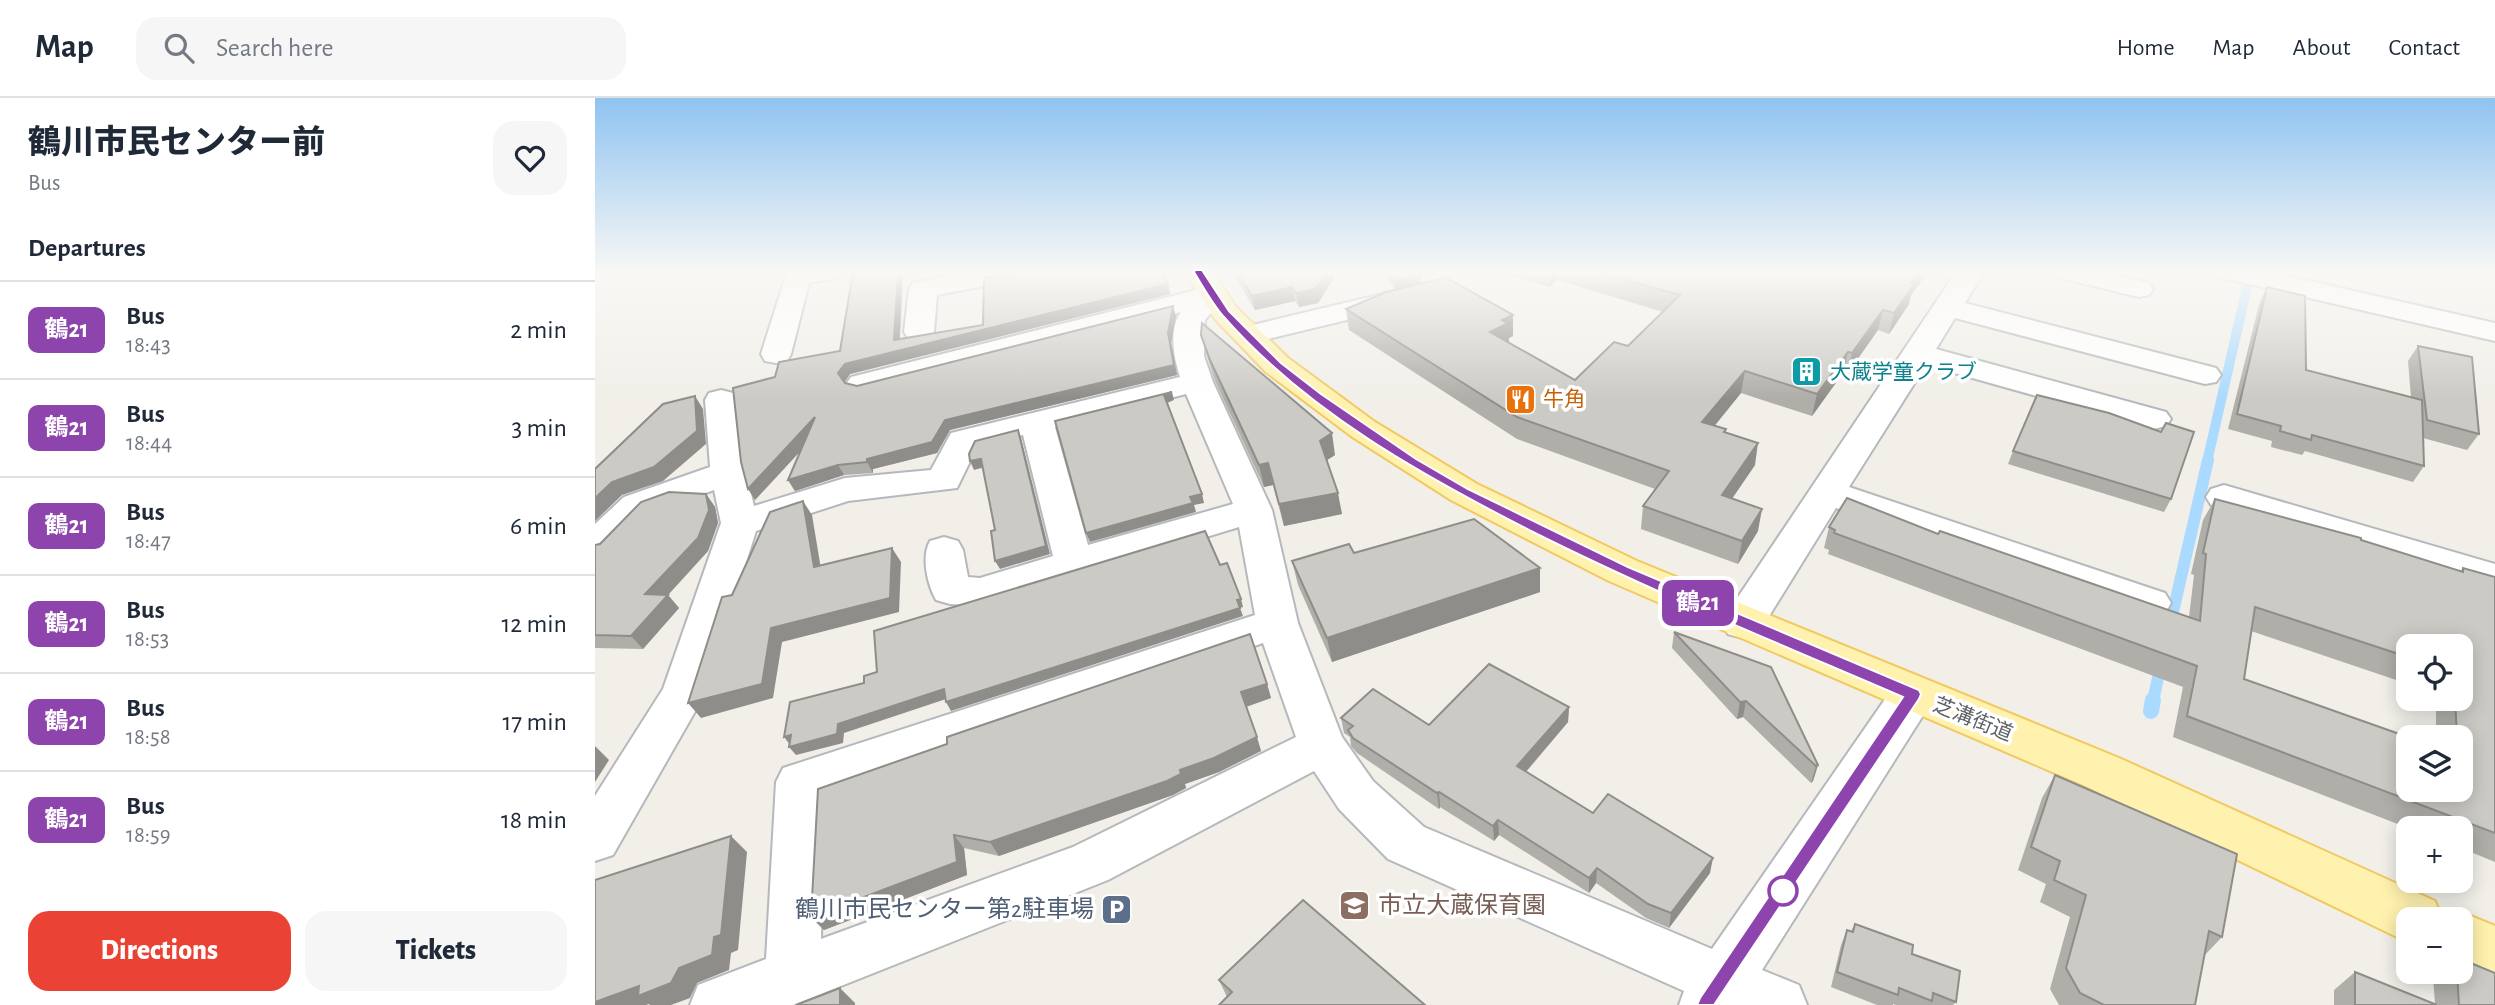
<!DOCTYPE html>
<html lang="en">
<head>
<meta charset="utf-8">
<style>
  :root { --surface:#fff; --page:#f6f6f7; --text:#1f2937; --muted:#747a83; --line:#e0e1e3; --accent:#ea4335 }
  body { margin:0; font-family:"Alegreya Sans","Noto Sans JP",sans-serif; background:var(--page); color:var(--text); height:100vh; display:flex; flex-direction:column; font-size:26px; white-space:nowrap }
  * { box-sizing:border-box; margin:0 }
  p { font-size:23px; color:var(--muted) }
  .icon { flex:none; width:38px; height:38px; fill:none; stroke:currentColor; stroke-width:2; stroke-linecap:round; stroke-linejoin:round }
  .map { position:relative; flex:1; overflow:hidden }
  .details { display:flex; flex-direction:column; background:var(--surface); width:595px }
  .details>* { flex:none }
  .badge { padding:0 14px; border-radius:10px; font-size:24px; line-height:46px }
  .tools { position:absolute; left:1801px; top:536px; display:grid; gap:14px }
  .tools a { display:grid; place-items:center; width:77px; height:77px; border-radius:14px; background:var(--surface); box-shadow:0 4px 18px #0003; font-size:35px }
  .map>.badge { position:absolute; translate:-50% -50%; box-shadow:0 0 0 4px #fff }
  h2 { padding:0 28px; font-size:26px; line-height:63px }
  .round { display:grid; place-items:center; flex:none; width:74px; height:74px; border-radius:21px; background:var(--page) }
  .headline { display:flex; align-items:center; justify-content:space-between; height:119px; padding:0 28px }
  h1 { font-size:33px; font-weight:800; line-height:52px }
  .primary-button { display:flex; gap:14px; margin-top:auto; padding:14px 28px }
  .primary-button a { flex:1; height:80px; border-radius:21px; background:var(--accent); color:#fff; font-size:28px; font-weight:800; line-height:80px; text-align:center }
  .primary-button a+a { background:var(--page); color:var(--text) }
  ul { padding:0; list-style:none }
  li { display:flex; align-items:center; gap:21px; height:98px; padding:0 28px; border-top:2px solid var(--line) }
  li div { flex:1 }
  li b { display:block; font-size:26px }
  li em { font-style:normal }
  li .badge { min-width:77px; font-weight:700; text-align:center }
  header { display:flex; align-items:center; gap:42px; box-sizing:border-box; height:98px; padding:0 35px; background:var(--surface); border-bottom:2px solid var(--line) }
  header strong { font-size:33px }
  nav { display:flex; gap:38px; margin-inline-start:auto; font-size:24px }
  .search { width:490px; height:63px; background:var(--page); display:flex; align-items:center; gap:18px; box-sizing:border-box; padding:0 24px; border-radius:21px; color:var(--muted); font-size:26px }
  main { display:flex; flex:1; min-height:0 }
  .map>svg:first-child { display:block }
</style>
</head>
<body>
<header>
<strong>Map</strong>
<div class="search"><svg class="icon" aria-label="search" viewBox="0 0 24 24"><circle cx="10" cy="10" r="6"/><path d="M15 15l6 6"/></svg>Search here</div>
<nav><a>Home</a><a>Map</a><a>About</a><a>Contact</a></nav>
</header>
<main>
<section class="details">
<div class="headline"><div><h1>鶴川市民センター前</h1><p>Bus</p></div><a class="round"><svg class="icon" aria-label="heart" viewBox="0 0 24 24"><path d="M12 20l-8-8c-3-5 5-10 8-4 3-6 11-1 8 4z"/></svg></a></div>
<h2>Departures</h2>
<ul>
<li><span class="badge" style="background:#8e44ad;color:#fff">鶴21</span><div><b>Bus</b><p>18:43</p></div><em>2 min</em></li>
<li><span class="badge" style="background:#8e44ad;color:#fff">鶴21</span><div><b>Bus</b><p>18:44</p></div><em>3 min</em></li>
<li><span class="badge" style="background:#8e44ad;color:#fff">鶴21</span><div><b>Bus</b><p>18:47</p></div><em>6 min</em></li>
<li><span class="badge" style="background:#8e44ad;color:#fff">鶴21</span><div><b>Bus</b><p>18:53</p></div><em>12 min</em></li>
<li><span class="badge" style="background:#8e44ad;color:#fff">鶴21</span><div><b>Bus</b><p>18:58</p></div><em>17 min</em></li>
<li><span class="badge" style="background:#8e44ad;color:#fff">鶴21</span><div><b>Bus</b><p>18:59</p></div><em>18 min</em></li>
</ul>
<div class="primary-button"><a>Directions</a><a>Tickets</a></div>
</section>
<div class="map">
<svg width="1900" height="907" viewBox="0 0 1900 907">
  <rect width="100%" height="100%" fill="#f1efe8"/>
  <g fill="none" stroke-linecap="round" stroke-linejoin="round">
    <polyline stroke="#aadaff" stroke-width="10" points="1612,364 1652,189"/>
    <g stroke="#aadaff" stroke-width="12">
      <polyline points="1575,527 1613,362"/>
      <polyline points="1558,603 1566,566"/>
    </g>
    <polyline stroke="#aadaff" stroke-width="16" points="1556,613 1558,602"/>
    <defs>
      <g id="minor">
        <polygon points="192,174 244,174 240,180 214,185 196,256 192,263 181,265 170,263 166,256"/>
        <polygon points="375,174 435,174 431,180 421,182 342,197 339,234 335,240 324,243 313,240 309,234 314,191 318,185"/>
        <polygon points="1361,174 1389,174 1370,205 1621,270 1626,277 1621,284 1610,286 1360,220 1341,251 1571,314 1576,321 1571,328 1559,331 1331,267 1254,389 1570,495 1576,505 1570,515 1556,520 1542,515 1241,410 1163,536 1148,540 1133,536 1127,525 1133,514"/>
        <polygon points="1461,174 1509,174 1554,185 1558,191 1554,197 1544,199 1465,180"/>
        <polygon points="1624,174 1675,174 1900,225 1900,243 1628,180"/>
        <path d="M 617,188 L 627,191 L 631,197 L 610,222 L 609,258 L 618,284 L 677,412 L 703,525 L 747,639 L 778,683 L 829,729 L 1117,851 L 1302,584 L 1318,579 L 1334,584 L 1340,596 L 1334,608 L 1167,872 L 1204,887 L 1212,907 L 1084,907 L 1089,893 L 793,761 L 744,711 L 719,673 L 513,782 L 198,907 L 95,907 L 103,887 L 171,861 L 181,684 L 188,670 L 660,517 L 644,429 L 385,508 L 355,506 L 341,502 C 332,486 326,458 335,443 L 349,439 L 363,443 L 368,452 L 373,479 L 385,480 L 458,458 L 428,337 L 382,349 L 362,390 L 253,403 L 161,433 L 110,596 L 18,757 L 0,763 L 0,698 L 68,591 L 126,425 L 119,392 L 55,415 L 14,457 L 0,461 L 0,426 L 29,399 L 115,369 L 110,302 L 114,295 L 126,292 L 138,295 L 142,302 L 151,375 L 159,408 L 250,380 L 336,372 L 356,335 L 585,279 C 579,260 573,231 586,214 L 267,296 L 256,293 L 251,286 L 256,279 ZM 591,296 L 638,406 L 493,447 L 460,329 ZM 668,545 L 701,639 L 478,749 L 226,841 L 229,696 Z"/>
        <polygon points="800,193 810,196 814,202 810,208 652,246 641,243 637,237 641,231"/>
        <polygon points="1629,387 1900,466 1900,494 1616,407 1611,399 1616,391"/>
      </g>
      <g id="major">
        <polygon points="590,174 618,174 641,209 693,260 780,324 882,386 1042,463 1524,660 1840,803 1847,821 1813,821 1813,843 1802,839 1490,688 1014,483 856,402 756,338 671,274 620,221"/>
        <polygon points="1866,814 1900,828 1900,880 1866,866 1866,821 1850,821"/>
      </g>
    </defs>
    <use href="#minor" stroke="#b5b8bc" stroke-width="4"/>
    <use href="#major" stroke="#f2c960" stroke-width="4"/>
    <use href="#minor" fill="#fff" fill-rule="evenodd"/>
    <use href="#major" fill="#fff2af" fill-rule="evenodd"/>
  </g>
  <g fill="#afaea9" fill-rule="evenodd">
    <polygon points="258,174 308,174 305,241 388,227 573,186 575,196 255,276 249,285 262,288 581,218 576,246 582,277 355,332 342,355 278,371 278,375 249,377 200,393 193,382 205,353 160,402 180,279 245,253"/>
    <polygon points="637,174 743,174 723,205 704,209 700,203 660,212"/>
    <polygon points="786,174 821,174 826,177 826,185 800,191"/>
    <polygon points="903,174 1333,174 1316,197 1314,206 1294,236 1283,232 1252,276 1248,275 1217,318 1146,295 1119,328 1131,331 1130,335 1160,367 1137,400 1163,433 1143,466 1046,431 1048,408 1060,391 922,341 754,232 751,211 918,217 918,238 914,240 914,245 980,282 1033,248 1068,214 962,182 954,189"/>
    <polygon points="1672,189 1711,272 1816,299 1813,263 1823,248 1884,336 1872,352 1828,340 1829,368 1818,384 1710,353 1707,357 1676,349 1677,343 1633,331 1665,203"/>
    <polygon points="606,237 740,357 732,362 747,416 689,428 678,387 669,389 620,283 612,258"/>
    <polygon points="1418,353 1576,401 1569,414 1413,366"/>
    <polygon points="111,396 120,409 123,425 113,453 73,497 84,510 48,551 0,550 0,447"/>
    <path d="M 1620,401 L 1766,442 L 1865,473 L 1868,470 L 1900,479 L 1900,764 L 1866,750 L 1866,730 L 1813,730 L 1578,639 L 1588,589 L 1233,456 L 1234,452 L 1229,450 L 1234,429 L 1343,436 L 1594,519 L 1599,477 L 1596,476 L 1608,422 ZM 1656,533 L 1813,586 L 1813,548 L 1866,548 L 1866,600 L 1841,600 L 1841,639 L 1866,639 L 1866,691 L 1649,581 Z"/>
    <polygon points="759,455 945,494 737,564 703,487 697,463"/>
    <polygon points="1079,534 1223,667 1218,683 1216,685 1148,619 1142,621 1077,550"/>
    <polygon points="672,586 676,600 651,608 666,653 624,674 590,686 591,690 578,697 404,758 369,750 372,777 229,832 216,819 223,691"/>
    <polygon points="974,609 973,624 931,674 998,715 1115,775 1074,830 1051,820 1001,785 994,795 904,737 899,743 845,709 844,711 762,655 756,648 755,639 749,635 746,620 834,627"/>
    <polygon points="1460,677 1627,839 1609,858 1600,907 1464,907 1455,891 1475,819 1445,804 1451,786 1423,772 1447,700"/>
    <polygon points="1260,826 1317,856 1361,904 1358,907 1301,907 1298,906 1298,907 1282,907 1236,889 1246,847 1252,832 1256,833"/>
    <polygon points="1844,873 1866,873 1900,907 1739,907 1739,892 1760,874 1840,906 1838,878"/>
    <polygon points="624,882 830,907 632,899"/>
  </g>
  <g fill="#8f8d8a">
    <polygon points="303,174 308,174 304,252 573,186 575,196 255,276 248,286 243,275 250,266 299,242"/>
    <polygon points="732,174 743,174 723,205 704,209 701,195"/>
    <polygon points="954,174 962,174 962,182 954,189"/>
    <polygon points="1324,174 1333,174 1316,197 1314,206 1294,236 1299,215 1316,185"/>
    <polygon points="826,177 826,185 800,191 799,183"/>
    <polygon points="697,189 700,203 660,212 657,198"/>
    <polygon points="578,208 581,218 576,246 582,277 355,332 342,355 278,371 278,375 272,364 272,361 350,322 573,235"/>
    <polygon points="1288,212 1283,232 1252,276 1257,255"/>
    <polygon points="918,217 918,238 914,240 914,246 895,234 907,222"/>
    <polygon points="1253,254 1248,275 1217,318 1222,296"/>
    <polygon points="1150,273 1146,295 1105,346 1107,324"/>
    <polygon points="577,294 579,302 572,305 569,297"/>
    <polygon points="100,298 108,311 111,346 68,383 27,397 0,423 0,400 17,384"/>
    <polygon points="220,319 227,330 160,402 153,391"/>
    <polygon points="423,332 426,340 455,456 405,471 400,463"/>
    <polygon points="737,335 740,357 729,364 725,343"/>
    <polygon points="1163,345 1160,367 1124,420 1127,397"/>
    <polygon points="386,361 390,369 379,372 375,363"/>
    <polygon points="673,365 678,387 669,389 664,367"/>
    <polygon points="243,367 249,377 200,393 193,382"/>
    <polygon points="743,395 747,416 689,428 684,406"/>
    <polygon points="111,396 120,409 123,425 113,453 61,510 50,496"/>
    <polygon points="607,396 609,405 599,407 601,414 495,444 491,435 595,399"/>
    <polygon points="208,403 217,417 228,483 219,469"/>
    <polygon points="1167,411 1163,433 1143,466 1147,443"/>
    <polygon points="297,450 306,464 304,514 187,544 178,600 106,620 93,605 176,530"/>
    <polygon points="945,470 945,494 737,564 732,540"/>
    <polygon points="73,497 84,510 48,551 36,538"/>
    <polygon points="646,501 648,509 645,510 648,518 356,613 351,604"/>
    <polygon points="672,586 676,600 651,609 646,594"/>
    <polygon points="349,591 354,600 249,635 248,645 201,657 194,649 243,626"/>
    <polygon points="1151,603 1148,619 1142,621 1145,604"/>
    <polygon points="974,609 973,624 922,684 922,668"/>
    <polygon points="196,637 196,648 189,639"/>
    <polygon points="662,639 666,653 624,674 590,686 591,690 578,697 404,758 395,744 585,672"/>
    <polygon points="0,648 14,662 0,684"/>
    <polygon points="1223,667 1218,683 1216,685 1221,668"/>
    <polygon points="844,694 845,709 844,711 842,695"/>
    <polygon points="903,722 904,737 899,743 898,728"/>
    <polygon points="359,737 369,750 372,777 229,832 216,819"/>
    <polygon points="136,738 152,754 143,852 136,855 134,872 102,885 95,900 76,907 55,907 54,906 51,907 0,907 0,904 84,870 119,839"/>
    <polygon points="1118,760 1115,775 1074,830 1076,815"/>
    <polygon points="1002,770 1001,785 994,795 994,780"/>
    <polygon points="245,890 260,905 260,907 245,907"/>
  </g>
  <g fill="#cccac5" stroke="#8f8d8a" stroke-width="2" fill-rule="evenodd">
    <polygon points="258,174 303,174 299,242 388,227 389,180 420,174 568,174 573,186 250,266 243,275 250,285 262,288 578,208 573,235 579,267 350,322 337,344 272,361 272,364 243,367 193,382 220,319 153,391 146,364 138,290 180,279 184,264 245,253"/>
    <polygon points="642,174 732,174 720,191 701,195 697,189 657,198"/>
    <polygon points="792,174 821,174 826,177 799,183"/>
    <polygon points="1004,174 1324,174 1316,185 1319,186 1299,215 1288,212 1257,255 1253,254 1222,296 1150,273 1107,324 1131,331 1129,334 1163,345 1127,397 1167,411 1147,443 1048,408 1074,373 922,319 751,211 791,194 845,181 848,178 918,217 907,222 913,225 895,234 980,282 1019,244 1033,248 1085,197"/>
    <polygon points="1672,189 1710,198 1711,272 1827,302 1829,368 1717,337 1716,342 1685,333 1686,328 1642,316"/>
    <polygon points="607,225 737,335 725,343 743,395 684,406 673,365 664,367 615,262 606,237"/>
    <polygon points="1823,248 1877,259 1884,336 1832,322"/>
    <polygon points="577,294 569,297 607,396 595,399 598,405 491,435 460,323"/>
    <polygon points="1442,297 1514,315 1566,334 1571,325 1599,334 1576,401 1418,353"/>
    <polygon points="100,298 102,333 59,369 17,384 0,400 0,371 68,306"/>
    <polygon points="423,332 451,448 400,463 396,433 400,432 386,361 375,363 374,356 380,343"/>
    <polygon points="74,394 111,396 114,412 103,440 50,496 73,497 36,538 0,537 0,447 5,446 46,404"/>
    <path d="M 1252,400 L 1343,436 L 1345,433 L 1605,523 L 1611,456 L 1608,455 L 1620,401 L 1766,440 L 1766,442 L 1868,474 L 1868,470 L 1900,479 L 1900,735 L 1592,618 L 1602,568 L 1239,435 L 1240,432 L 1234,429 ZM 1660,509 L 1813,559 L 1813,548 L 1866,548 L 1866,600 L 1860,600 L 1862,639 L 1866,639 L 1866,691 L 1813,691 L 1813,639 L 1649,581 Z"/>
    <polygon points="208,403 219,469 297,450 295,500 176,530 167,586 93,605 127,499 137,497 175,414"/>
    <polygon points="879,421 945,470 732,540 697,463 754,446 759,455"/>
    <polygon points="610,433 625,467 632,465 646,501 642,502 645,510 351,604 349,591 243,626 242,636 194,649 196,637 189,639 195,604 269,585 269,578 282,574 279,533"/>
    <polygon points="1079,534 1176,569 1223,667 1221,668 1151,603 1145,604"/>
    <polygon points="655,536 672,586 646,594 662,639 619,660 585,672 586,676 572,683 395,744 359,737 362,764 216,819 223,691 352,646 352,639"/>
    <polygon points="894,566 974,609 922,668 998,715 1013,696 1118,760 1076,815 1053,806 1002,770 994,780 903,722 898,728 844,694 842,695 758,640 753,632 758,628 746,620 778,591 834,627"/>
    <polygon points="1460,677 1642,756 1627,839 1614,833 1600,907 1509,907 1485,895 1471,870 1491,797 1459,782 1465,763 1436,749"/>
    <polygon points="136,738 126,837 119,839 117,857 84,870 76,885 43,898 44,888 0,904 0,782"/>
    <polygon points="708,802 830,907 624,907 637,894 624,882"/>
    <polygon points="1260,826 1318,847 1317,856 1365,873 1361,904 1338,895 1337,903 1304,890 1303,897 1242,874 1252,832 1258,834"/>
    <polygon points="1866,861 1900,875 1900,907 1864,907 1862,873 1866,873"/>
    <polygon points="1760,874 1842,907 1760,907"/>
    <polygon points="245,890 245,907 201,907"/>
  </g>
  <linearGradient id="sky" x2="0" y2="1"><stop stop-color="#8fc3f1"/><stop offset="0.58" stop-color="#f9f8f5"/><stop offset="1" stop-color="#f9f8f5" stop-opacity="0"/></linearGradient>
  <rect width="1900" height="301" fill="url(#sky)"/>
  <path fill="#8e44ad" stroke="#fff" stroke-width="2" d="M 600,172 L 607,172 L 634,213 L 686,265 L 726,296 L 821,361 L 873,391 L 1033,469 L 1324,592 L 1326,596 L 1324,601 L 1119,907 L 1102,907 L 1105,900 L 1308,599 C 1185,546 1060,495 940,435 C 828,378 712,314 628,218 C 617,205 608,189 599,174 Z"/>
  <defs>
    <symbol id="building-square" viewBox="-11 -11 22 22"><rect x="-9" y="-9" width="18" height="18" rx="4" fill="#0f9aa8" stroke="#fff"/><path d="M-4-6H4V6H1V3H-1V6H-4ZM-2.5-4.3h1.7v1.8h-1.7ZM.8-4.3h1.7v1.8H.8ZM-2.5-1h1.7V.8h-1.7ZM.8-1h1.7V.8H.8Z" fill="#fff"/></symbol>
    <symbol id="restaurant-square" viewBox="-11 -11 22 22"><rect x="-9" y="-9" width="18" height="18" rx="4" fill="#e8710a" stroke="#fff"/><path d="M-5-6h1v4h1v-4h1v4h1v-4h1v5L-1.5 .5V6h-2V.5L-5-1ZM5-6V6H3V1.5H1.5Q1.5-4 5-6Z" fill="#fff"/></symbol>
    <symbol id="school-square" viewBox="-11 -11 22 22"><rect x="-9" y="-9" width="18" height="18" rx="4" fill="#8d6e63" stroke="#fff"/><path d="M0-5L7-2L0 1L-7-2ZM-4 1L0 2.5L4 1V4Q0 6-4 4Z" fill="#fff"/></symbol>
    <symbol id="parking-square" viewBox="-11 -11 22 22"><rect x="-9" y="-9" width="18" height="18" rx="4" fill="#5c6f8a" stroke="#fff"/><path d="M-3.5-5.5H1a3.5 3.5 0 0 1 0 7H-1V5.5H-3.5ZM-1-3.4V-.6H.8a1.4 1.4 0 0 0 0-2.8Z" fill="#fff"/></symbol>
  </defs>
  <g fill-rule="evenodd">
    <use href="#building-square" x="1194" y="256" width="35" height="35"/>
    <use href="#restaurant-square" x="908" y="284" width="35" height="35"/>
    <use href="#school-square" x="742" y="790" width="35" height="35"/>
    <use href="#parking-square" x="504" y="794" width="35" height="35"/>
  </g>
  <circle fill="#fff" stroke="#8e44ad" stroke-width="3.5" cx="1188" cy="793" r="14"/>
  <g text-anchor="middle" stroke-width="7" stroke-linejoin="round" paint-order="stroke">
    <g font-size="21" fill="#0d838f" stroke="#fff" text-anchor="start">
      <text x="1235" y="281">大蔵学童クラブ</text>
    </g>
    <g font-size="21" fill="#c56008" stroke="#fff" text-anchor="start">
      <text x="948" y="308">牛角</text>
    </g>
    <g font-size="21" fill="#5f6368" stroke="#fff">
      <text transform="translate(1378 621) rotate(22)" y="7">芝溝街道</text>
    </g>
    <g font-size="24" fill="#785e54" stroke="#fff" text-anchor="start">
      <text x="783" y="815">市立大蔵保育園</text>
    </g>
    <g font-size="24" fill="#4e5e75" stroke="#fff" text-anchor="end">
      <text x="499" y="819">鶴川市民センター第2駐車場</text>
    </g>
  </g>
</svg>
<div class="tools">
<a><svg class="icon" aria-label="locate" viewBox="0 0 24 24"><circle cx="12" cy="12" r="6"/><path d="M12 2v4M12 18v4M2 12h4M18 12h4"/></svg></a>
<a><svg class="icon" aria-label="layers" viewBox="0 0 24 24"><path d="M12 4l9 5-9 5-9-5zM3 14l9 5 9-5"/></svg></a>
<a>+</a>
<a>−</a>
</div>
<b class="badge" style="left:1103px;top:505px;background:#8e44ad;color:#fff">鶴21</b>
</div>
</main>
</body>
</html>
